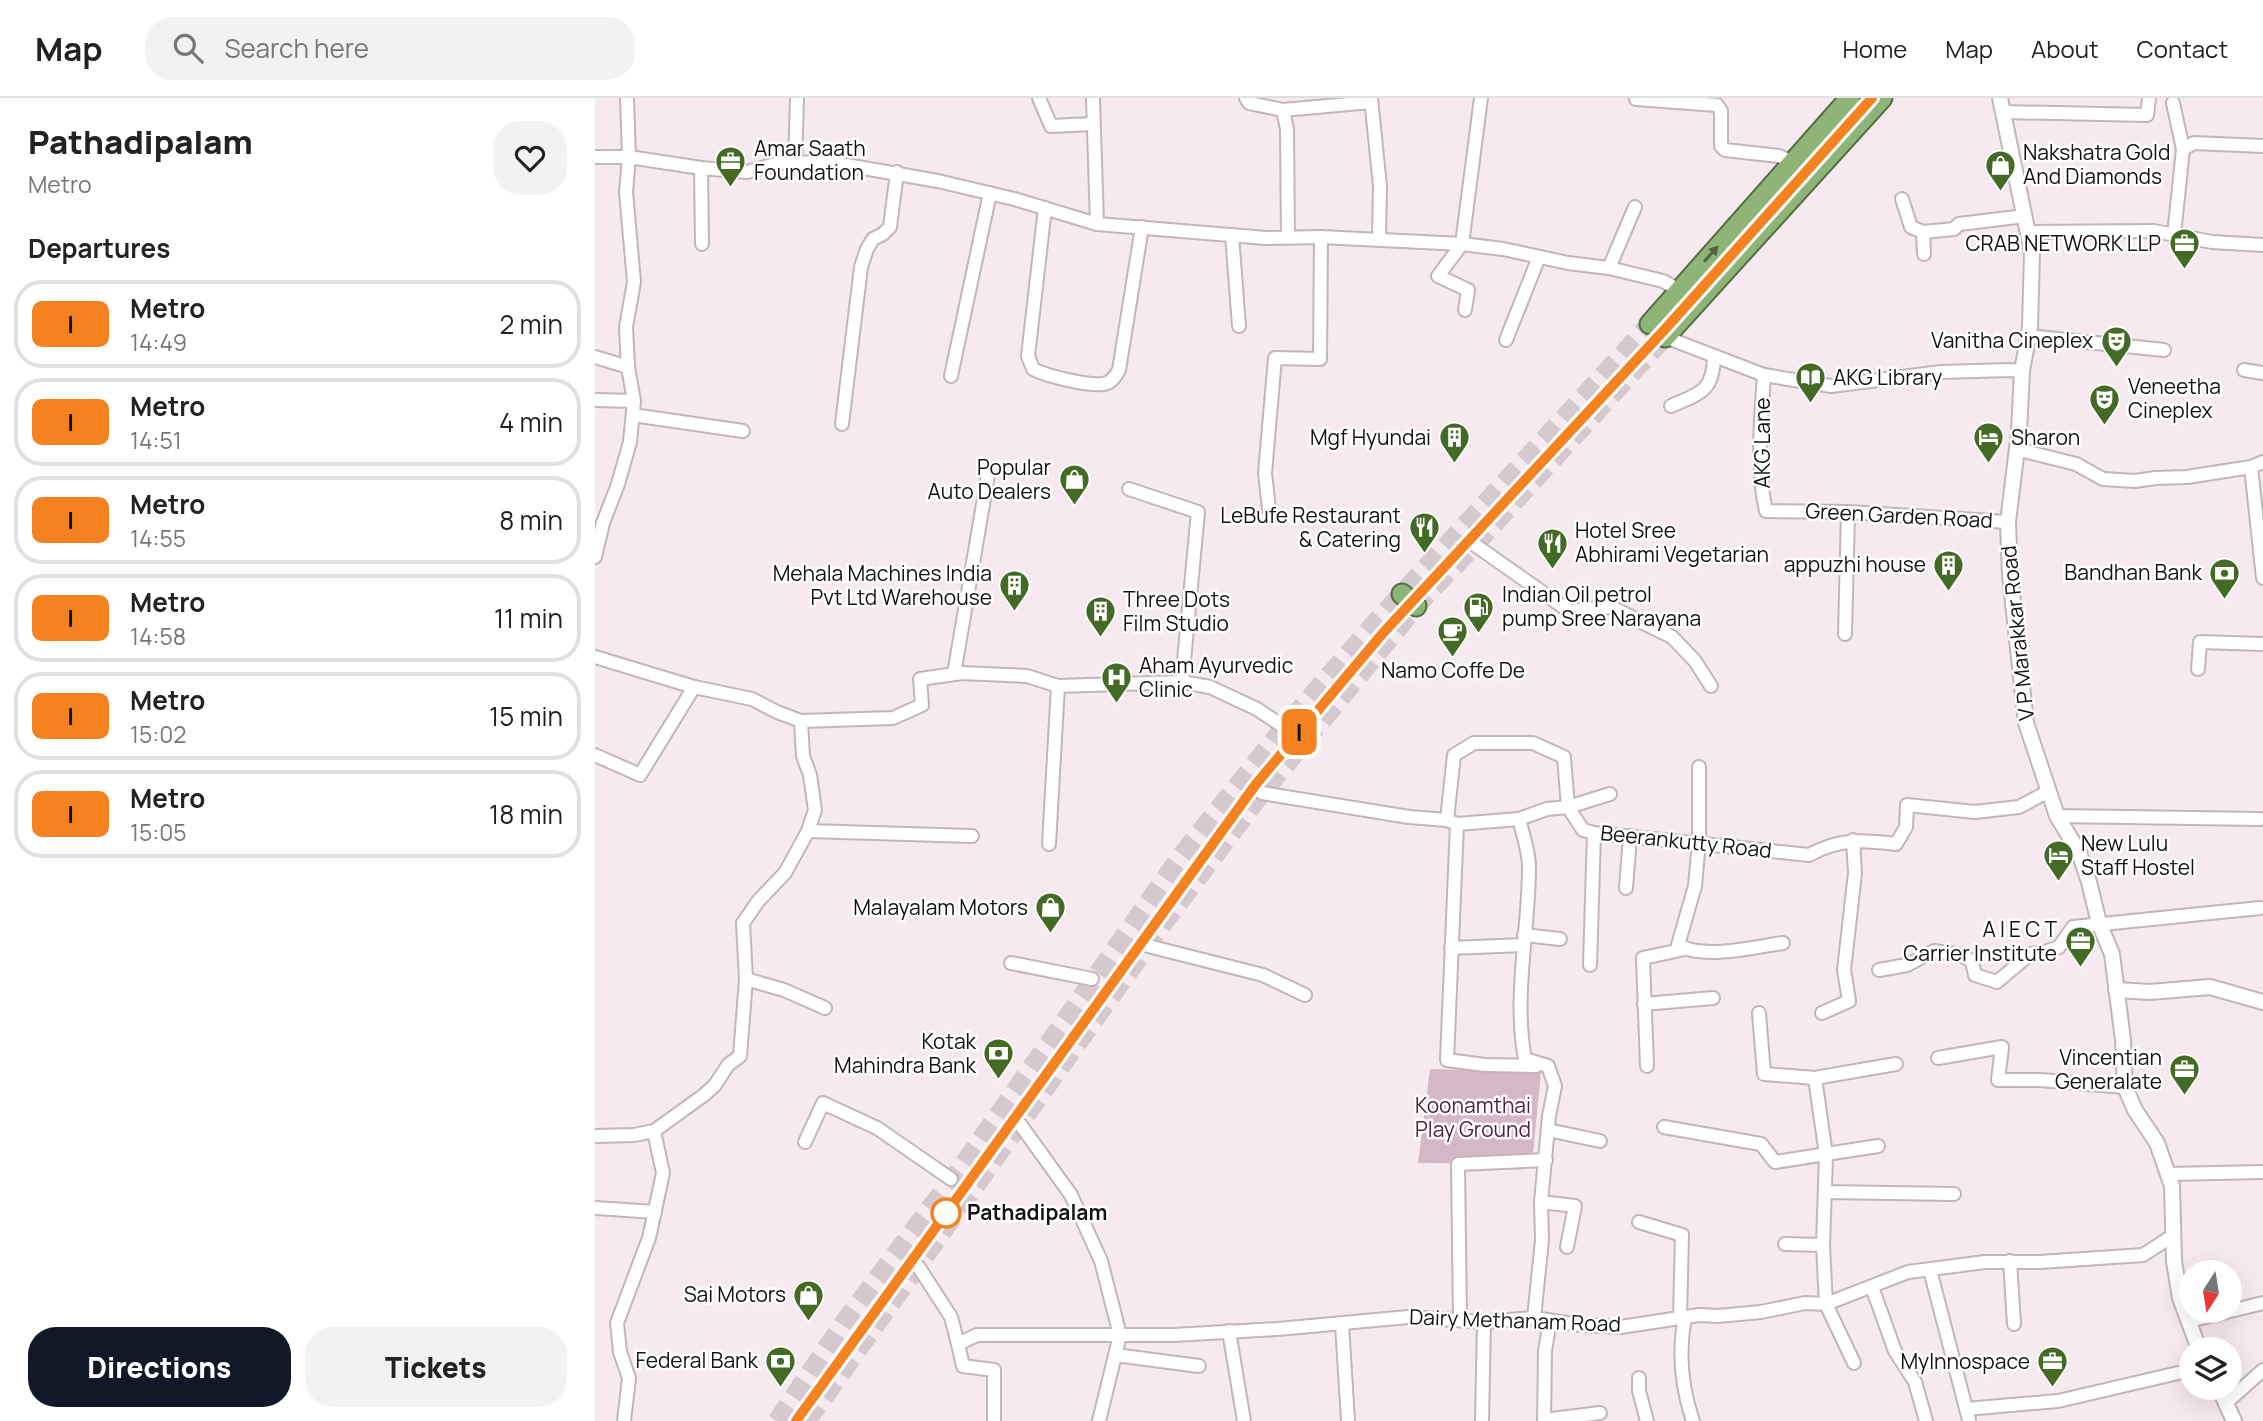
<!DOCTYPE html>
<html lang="en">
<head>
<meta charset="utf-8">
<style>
  :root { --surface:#fff; --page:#f2f2f2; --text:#222; --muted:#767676; --line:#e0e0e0; --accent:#111827 }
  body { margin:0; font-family:Manrope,sans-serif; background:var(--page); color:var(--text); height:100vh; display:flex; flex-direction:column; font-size:26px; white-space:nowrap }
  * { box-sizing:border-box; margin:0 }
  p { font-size:23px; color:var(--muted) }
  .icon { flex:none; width:38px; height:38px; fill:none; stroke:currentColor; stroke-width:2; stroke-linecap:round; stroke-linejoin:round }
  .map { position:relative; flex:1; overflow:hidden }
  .side { display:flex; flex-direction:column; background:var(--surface); width:595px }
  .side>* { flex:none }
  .badge { padding:0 14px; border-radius:10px; font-size:24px; line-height:46px }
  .needle { width:46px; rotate:192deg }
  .fabs { position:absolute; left:1584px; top:1162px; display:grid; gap:14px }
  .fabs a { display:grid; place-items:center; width:63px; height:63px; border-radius:50%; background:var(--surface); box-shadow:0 7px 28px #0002; font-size:35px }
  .map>.badge { position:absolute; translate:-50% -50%; box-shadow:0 0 0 4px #fff }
  h2 { padding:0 28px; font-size:26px; line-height:63px }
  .round { display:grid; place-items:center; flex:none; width:74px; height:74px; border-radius:28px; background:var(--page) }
  .headline { display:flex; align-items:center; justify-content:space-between; height:119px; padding:0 28px }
  h1 { font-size:33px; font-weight:800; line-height:52px }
  .button { display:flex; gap:14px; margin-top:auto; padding:14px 28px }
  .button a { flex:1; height:80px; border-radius:28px; background:var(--accent); color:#fff; font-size:28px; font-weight:800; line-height:80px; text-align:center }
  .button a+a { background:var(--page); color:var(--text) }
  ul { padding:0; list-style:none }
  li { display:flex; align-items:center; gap:21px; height:88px; margin:0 14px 10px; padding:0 14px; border:4px solid var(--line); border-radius:28px }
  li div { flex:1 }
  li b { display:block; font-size:26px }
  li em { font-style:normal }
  li .badge { min-width:77px; font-weight:700; text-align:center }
  header { display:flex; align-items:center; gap:42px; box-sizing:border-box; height:98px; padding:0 35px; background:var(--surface); border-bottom:2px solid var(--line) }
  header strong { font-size:33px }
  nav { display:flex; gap:38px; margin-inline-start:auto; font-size:24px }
  .search { width:490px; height:63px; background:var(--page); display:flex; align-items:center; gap:18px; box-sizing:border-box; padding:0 24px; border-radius:28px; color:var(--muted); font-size:26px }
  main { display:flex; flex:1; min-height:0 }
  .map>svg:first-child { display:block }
</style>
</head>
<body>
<header>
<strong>Map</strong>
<div class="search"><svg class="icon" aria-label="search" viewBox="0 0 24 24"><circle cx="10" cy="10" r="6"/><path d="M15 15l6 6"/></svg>Search here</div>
<nav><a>Home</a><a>Map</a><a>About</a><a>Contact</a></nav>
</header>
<main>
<section class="side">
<div class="headline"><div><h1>Pathadipalam</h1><p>Metro</p></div><a class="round"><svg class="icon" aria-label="heart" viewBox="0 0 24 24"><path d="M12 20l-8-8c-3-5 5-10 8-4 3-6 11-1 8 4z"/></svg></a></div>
<h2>Departures</h2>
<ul>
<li><span class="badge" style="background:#f58220;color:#111">I</span><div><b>Metro</b><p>14:49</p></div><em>2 min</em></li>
<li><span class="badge" style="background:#f58220;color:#111">I</span><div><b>Metro</b><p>14:51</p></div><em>4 min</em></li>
<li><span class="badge" style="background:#f58220;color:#111">I</span><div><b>Metro</b><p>14:55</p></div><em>8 min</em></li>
<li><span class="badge" style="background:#f58220;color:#111">I</span><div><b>Metro</b><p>14:58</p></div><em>11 min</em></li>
<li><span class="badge" style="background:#f58220;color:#111">I</span><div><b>Metro</b><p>15:02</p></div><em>15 min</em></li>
<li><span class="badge" style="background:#f58220;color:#111">I</span><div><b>Metro</b><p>15:05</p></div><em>18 min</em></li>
</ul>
<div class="button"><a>Directions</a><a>Tickets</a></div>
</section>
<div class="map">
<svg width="1668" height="1323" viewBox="0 0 1668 1323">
  <rect width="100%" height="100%" fill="#f7e9f0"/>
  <polygon fill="#d6b7c6" points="835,971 946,974 937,1066 823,1065"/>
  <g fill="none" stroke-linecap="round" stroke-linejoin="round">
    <g stroke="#d5c8cf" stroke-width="19" stroke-dasharray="19 10" stroke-linecap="butt">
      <polyline points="182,1323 249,1224 369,1065 585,759 689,629 777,528 1055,226"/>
      <polyline points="212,1323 571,822 661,703 824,505 880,447 1070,239"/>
    </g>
    <defs>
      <g id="minor">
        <polyline points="444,0 456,28 498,26"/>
        <polyline points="498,0 502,126"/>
        <polyline points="651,0 654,5 688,12 692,31 693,139"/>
        <polyline points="776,0 785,88 784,140"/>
        <polyline points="1041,1 1122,7 1126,13 1126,48 1130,52 1184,58 1198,64"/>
        <polyline points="1578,5 1588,51 1579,137"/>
        <polyline points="688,12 776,4"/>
        <polyline points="1408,14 1552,17 1554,0"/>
        <polyline points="1588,51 1599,45 1668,48"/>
        <polyline points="0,59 34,59 106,70 152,74 184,65 234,64 343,83 419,101 502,126 671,140 726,139 867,146 908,151 973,165 1014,170 1068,183 1084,192"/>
        <polyline points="200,64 202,0"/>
        <polyline points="106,70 107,146"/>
        <polyline points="1307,101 1316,129 1328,134"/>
        <path d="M 450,110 L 433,258 L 438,271 C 451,278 493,288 508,286 C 516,285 520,279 524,272 L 547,129"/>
        <polyline points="1433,134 1559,133 1617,144 1668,147"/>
        <polyline points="637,137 644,228"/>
        <polyline points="1329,156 1328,134 1359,131 1364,126 1430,118"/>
        <polyline points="1014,170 1040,109"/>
        <polyline points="870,212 873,192 843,178 867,146 886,0"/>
        <polyline points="1433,238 1569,252"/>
        <polyline points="1070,239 1169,277 1236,288 1346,274 1414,272 1427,273"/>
        <polyline points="911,242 944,159"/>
        <polyline points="0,259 33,269"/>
        <polyline points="1649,272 1668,275"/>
        <path d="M 1169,277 C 1166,322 1161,370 1171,413 L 1253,414 L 1413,424"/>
        <polyline points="356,278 395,95"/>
        <polyline points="0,302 39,303"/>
        <path d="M 1076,308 C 1105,295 1118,294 1119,259"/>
        <polyline points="38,317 148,333"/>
        <polyline points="247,326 266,169 272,151 278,141 288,136 295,129 302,74"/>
        <polyline points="1421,351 1481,366 1508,381 1540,383 1560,380 1592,379 1656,369 1668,364"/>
        <polyline points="1656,369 1668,480"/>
        <polyline points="534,391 603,414 587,584"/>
        <polyline points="674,411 670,375 680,260 725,261 726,139"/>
        <polyline points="880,447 974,513 1016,509 1077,539 1100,563 1116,588"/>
        <polyline points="0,459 8,425 23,386 35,344 39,303 33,269 31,229 39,184 31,94 34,59 32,0"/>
        <polyline points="1250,536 1253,414"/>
        <polyline points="0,559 99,589 157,601 182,614 206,623 298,620 327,607 325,581 367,575 432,578 463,588 587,584 615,589 662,611 689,629"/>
        <polyline points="1603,571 1605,544 1668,546"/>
        <polyline points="359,576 393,377"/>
        <polyline points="0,657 45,677 99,589"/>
        <path d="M 1104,669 L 1104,744 L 1100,788 L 1083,847 C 1109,862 1159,849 1188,845"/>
        <path d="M 667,695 L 814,719 L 852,722 L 862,726 L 924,721 L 952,711 L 973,709 L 988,732 L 999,735 L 1214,757 C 1245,740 1267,742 1301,746 L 1311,729 L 1312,707 L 1380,714 L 1424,709 L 1452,694"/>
        <polyline points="1462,718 1665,721"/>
        <path d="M 924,721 C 928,737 934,753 934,769 C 934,833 918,898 930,961 L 953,968 L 960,988 L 954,1018 L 946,1104 L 947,1142 L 939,1220"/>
        <polyline points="852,722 859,657 879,645 938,645 969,659 973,709 1015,696"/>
        <polyline points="862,726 852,962 890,967 941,968"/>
        <polyline points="213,733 377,738"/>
        <polyline points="454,746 463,588"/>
        <polyline points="1031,790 1035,738"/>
        <polyline points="929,837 965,841"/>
        <polyline points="553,848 668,877 710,897"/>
        <polyline points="856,850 928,847"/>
        <polyline points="416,865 497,881"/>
        <polyline points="995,867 999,735"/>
        <polyline points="1284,872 1312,867 1339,853 1366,857 1377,863 1380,877 1402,884 1435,856 1447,855 1464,849 1478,829 1665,810"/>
        <polyline points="151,881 189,892 230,910"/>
        <polyline points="1049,906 1118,900"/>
        <polyline points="1164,915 1169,976 1220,980 1301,966"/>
        <polyline points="1227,915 1254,903 1249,872 1260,775 1258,742"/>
        <polyline points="1343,960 1407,949 1403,982 1445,982 1530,989"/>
        <polyline points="1052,968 1048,860 1090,851"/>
        <polyline points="1220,980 1231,1057 1228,1147 1231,1206 1259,1265"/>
        <polyline points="425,1026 476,1097 506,1163 525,1237 579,1237 683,1231 813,1219 889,1224 939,1220 986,1227 1026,1229 1104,1217 1123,1218 1166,1214 1210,1205 1231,1206 1313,1174 1390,1164 1445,1164 1548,1157 1579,1137"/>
        <polyline points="1069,1029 1166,1046 1180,1064 1283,1048"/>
        <polyline points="953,1032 1005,1043"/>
        <polyline points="0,1038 39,1037 59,1033 109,997 120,987 133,967 145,958 151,881 148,825 164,802 190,775 213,733 220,712 215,677 208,658 206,623"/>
        <polyline points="210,1044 228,1005 282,1030 356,1081"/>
        <polyline points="1573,1076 1668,1074"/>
        <polyline points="1230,1094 1359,1096"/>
        <polyline points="946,1104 980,1108 972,1149"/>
        <polyline points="0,1110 60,1114"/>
        <polyline points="1044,1124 1087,1137 1085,1220"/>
        <polyline points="1190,1146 1228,1147"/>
        <polyline points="1415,1163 1419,1226"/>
        <polyline points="323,1168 356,1219 363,1246 382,1237 525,1237 504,1323"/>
        <polyline points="1335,1172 1374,1322"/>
        <polyline points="1277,1189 1300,1253 1320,1284 1331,1323"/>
        <path d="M 1090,1219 C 1083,1255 1086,1288 1098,1323"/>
        <polyline points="865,1222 863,1066 951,1062"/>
        <polyline points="1594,1223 1668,1205"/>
        <polyline points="747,1226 753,1323"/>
        <polyline points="634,1233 649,1323"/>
        <polyline points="363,1246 368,1268 399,1272 399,1323"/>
        <polyline points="520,1257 604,1268"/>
        <polyline points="1044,1280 1044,1293 1052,1323"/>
        <polyline points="1631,1305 1668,1272"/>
        <polyline points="1371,1311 1463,1303 1596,1272"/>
        <polyline points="949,1322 1005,1315"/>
        <polyline points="29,1323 34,1280 25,1254 22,1225 54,1140 68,1075 59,1033"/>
        <polyline points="887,1323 889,1224"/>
        <polyline points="949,1323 950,1253 955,1223"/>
      </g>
      <g id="tertiary">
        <polyline points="1405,0 1437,155 1435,229 1427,273 1424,334 1413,424 1415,477 1431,625 1462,718 1484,754 1494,784 1504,825 1517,856 1528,942 1530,989 1540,1012 1562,1045 1577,1088 1579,1163 1585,1200 1604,1251"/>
        <polyline points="1521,892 1555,894 1615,889 1668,904"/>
        <polyline points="1624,1290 1639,1323"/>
      </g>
      <g id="trunk">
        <polyline points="1055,226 1255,0"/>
        <polyline points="1070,239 1287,0"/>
        <polyline points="807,496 821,508"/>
      </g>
    </defs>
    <use href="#minor" stroke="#c3b5bc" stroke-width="16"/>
    <use href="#tertiary" stroke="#c3b5bc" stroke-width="18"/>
    <use href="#trunk" stroke="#526e3e" stroke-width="23"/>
    <use href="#minor" stroke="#fff" stroke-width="12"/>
    <use href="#tertiary" stroke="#fff" stroke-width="14"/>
    <use href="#trunk" stroke="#8fb478" stroke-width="19"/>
  </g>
  <defs><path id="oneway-solid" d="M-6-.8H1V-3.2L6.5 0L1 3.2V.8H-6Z" transform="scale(1.75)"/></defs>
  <use fill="#526245" href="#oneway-solid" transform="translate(1116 156) rotate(-48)"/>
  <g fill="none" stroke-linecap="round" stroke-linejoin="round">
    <defs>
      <polyline id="line" points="201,1323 661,686 788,535 1072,229 1277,0"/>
    </defs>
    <use href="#line" stroke="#fff" stroke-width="16"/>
    <use href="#line" stroke="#f58220" stroke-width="10"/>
  </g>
  <defs>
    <symbol id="office-pin" viewBox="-11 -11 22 30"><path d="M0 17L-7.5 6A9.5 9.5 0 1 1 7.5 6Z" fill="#436b26" stroke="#fff"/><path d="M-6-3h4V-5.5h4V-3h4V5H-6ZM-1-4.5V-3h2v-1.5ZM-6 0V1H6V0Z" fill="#fff"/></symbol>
    <symbol id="shop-pin" viewBox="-11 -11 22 30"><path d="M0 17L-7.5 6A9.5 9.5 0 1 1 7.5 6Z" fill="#436b26" stroke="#fff"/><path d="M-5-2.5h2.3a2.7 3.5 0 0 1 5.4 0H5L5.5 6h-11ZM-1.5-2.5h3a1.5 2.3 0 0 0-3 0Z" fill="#fff"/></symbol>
    <symbol id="theatre-pin" viewBox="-11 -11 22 30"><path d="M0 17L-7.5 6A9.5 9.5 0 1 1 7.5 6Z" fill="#436b26" stroke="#fff"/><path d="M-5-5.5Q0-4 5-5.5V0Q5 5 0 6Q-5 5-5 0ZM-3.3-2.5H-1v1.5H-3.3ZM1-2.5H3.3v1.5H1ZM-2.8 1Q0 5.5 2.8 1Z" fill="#fff"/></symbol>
    <symbol id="library-pin" viewBox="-11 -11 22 30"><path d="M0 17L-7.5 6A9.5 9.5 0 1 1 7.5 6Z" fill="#436b26" stroke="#fff"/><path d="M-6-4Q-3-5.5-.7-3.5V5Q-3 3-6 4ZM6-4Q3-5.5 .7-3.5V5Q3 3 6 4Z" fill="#fff"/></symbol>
    <symbol id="building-pin" viewBox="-11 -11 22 30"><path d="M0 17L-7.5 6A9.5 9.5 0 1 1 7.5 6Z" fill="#436b26" stroke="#fff"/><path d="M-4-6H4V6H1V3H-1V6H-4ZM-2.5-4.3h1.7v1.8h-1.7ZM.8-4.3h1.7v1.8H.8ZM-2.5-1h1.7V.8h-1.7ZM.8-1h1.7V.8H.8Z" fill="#fff"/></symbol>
    <symbol id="hotel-pin" viewBox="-11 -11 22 30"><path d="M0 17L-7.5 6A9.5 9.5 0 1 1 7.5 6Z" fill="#436b26" stroke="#fff"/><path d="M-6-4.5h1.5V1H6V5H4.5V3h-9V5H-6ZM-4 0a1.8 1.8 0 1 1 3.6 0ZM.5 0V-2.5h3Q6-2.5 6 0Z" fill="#fff"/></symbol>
    <symbol id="restaurant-pin" viewBox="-11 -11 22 30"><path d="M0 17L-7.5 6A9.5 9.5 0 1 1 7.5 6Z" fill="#436b26" stroke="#fff"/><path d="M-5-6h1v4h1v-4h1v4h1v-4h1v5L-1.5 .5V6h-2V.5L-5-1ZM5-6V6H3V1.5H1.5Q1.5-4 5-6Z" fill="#fff"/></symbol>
    <symbol id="bank-pin" viewBox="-11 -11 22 30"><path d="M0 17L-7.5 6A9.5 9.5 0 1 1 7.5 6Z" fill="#436b26" stroke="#fff"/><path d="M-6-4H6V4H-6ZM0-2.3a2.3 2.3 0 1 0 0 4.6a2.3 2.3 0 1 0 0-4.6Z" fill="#fff"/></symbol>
    <symbol id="fuel-pin" viewBox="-11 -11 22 30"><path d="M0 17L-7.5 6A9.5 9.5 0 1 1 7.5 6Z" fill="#436b26" stroke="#fff"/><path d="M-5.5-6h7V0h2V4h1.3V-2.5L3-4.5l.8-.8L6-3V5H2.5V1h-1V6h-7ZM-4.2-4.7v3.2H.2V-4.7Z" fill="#fff"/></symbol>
    <symbol id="cafe-pin" viewBox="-11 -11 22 30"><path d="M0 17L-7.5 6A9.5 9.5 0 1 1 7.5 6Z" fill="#436b26" stroke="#fff"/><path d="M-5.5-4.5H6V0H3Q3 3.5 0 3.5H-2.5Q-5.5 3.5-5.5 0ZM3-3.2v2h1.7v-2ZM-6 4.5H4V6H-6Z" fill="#fff"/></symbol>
    <symbol id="hospital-pin" viewBox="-11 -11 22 30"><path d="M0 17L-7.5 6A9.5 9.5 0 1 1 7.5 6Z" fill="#436b26" stroke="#fff"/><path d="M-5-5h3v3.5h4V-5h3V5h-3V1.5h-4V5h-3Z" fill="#fff"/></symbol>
  </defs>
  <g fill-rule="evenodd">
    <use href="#office-pin" x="118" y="46" width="35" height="47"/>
    <use href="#shop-pin" x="1388" y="50" width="35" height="47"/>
    <use href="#office-pin" x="1572" y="128" width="35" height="47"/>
    <use href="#theatre-pin" x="1504" y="226" width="35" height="47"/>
    <use href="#library-pin" x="1198" y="262" width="35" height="47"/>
    <use href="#theatre-pin" x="1492" y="284" width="35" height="47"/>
    <use href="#building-pin" x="842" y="322" width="35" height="47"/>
    <use href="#hotel-pin" x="1376" y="322" width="35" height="47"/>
    <use href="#shop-pin" x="462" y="364" width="35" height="47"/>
    <use href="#restaurant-pin" x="812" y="412" width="35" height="47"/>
    <use href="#restaurant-pin" x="940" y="428" width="35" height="47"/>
    <use href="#building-pin" x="1336" y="450" width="35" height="47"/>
    <use href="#bank-pin" x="1612" y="458" width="35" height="47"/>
    <use href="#building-pin" x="402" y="470" width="35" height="47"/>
    <use href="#fuel-pin" x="866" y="492" width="35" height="47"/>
    <use href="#building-pin" x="488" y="496" width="35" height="47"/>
    <use href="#cafe-pin" x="840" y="516" width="35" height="47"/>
    <use href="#hospital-pin" x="504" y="562" width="35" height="47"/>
    <use href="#hotel-pin" x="1446" y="740" width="35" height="47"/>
    <use href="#shop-pin" x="438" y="792" width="35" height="47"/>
    <use href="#office-pin" x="1468" y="826" width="35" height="47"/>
    <use href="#bank-pin" x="386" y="938" width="35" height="47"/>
    <use href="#office-pin" x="1572" y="954" width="35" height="47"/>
    <use href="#shop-pin" x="196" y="1180" width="35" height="47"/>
    <use href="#bank-pin" x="168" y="1246" width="35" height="47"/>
    <use href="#office-pin" x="1440" y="1246" width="35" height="47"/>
  </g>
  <circle fill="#fff" stroke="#f58220" stroke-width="3.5" cx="351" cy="1115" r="14"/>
  <g text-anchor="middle" stroke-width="5" stroke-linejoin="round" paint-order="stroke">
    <g font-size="21" fill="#151012" stroke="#fff" text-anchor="end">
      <text x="159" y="58" text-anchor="start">Amar Saath<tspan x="159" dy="24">Foundation</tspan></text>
      <text x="1428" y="62" text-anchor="start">Nakshatra Gold<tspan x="1428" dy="24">And Diamonds</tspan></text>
      <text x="1566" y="153">CRAB NETWORK LLP</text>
      <text x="1498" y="250">Vanitha Cineplex</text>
      <text x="1238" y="287" text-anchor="start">AKG Library</text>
      <text x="1533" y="296" text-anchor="start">Veneetha<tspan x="1533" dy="24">Cineplex</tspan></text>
      <text x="836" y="347">Mgf Hyundai</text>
      <text x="1416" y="347" text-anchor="start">Sharon</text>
      <text x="456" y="377">Popular<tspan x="456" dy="24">Auto Dealers</tspan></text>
      <text x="806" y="425">LeBufe Restaurant<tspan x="806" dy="24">&amp; Catering</tspan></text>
      <text x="980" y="440" text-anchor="start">Hotel Sree<tspan x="980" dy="24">Abhirami Vegetarian</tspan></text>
      <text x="1331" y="474">appuzhi house</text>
      <text x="1607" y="482">Bandhan Bank</text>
      <text x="397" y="483">Mehala Machines India<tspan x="397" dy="24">Pvt Ltd Warehouse</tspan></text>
      <text x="907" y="504" text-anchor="start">Indian Oil petrol<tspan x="907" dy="24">pump Sree Narayana</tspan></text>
      <text x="528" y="509" text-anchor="start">Three Dots<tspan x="528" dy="24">Film Studio</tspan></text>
      <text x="544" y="575" text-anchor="start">Aham Ayurvedic<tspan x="544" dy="24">Clinic</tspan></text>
      <text x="858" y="580" text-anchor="middle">Namo Coffe De</text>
      <text x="1486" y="753" text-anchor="start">New Lulu<tspan x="1486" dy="24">Staff Hostel</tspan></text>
      <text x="433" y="817">Malayalam Motors</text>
      <text x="1462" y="839">A I E C T<tspan x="1462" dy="24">Carrier Institute</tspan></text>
      <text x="381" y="951">Kotak<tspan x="381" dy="24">Mahindra Bank</tspan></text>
      <text x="1567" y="967">Vincentian<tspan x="1567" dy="24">Generalate</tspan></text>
      <text x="191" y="1204">Sai Motors</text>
      <text x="163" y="1270">Federal Bank</text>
      <text x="1435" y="1271">Mylnnospace</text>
    </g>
    <g font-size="21" fill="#151012" stroke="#fff">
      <text transform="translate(1168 345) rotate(-90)" y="7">AKG Lane</text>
      <text transform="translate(1304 418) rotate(3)" y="7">Green Garden Road</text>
      <text transform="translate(1423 535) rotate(-96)" y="7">V P Marakkar Road</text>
      <text transform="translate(1091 744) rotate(6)" y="7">Beerankutty Road</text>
      <text transform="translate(920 1223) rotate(2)" y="7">Dairy Methanam Road</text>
    </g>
    <g font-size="21" fill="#51213c" stroke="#fff">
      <text x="878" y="1015">Koonamthai<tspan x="878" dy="24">Play Ground</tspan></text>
    </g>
    <g font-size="21" font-weight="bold" fill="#151012" stroke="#fff" text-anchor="start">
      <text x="372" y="1122">Pathadipalam</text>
    </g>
  </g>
</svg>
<div class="fabs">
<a><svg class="needle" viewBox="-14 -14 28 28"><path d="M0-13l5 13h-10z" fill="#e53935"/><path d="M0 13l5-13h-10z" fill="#767676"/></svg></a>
<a><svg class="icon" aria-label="layers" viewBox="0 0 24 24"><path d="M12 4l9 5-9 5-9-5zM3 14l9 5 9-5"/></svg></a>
</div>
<b class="badge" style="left:704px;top:634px;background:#f58220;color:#111">I</b>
</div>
</main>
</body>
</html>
